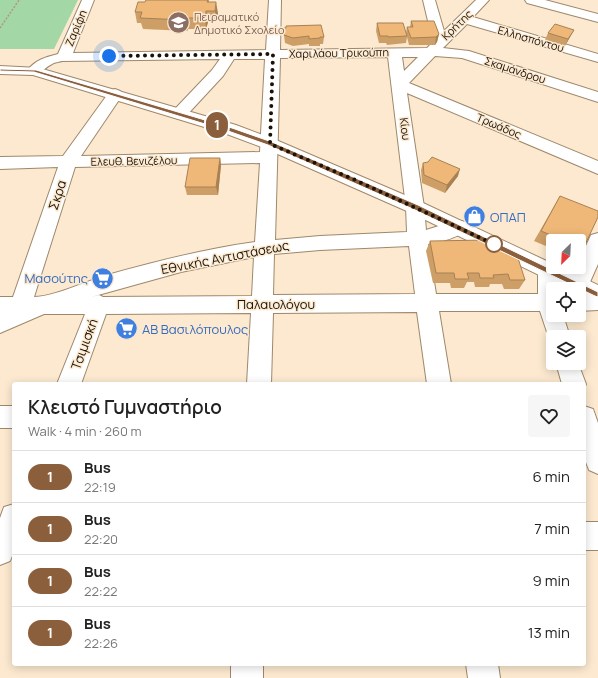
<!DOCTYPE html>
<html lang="en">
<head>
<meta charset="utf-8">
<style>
  :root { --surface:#fff; --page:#f6f6f6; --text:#222; --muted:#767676; --line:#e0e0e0 }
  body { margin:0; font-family:Manrope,sans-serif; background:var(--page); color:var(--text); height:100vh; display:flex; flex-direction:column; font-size:15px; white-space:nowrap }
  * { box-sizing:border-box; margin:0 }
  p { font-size:13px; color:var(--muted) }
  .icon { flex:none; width:22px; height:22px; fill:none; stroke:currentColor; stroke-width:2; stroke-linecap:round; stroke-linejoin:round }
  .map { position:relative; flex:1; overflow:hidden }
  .side { position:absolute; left:12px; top:382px; width:574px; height:284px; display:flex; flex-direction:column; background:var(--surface); border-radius:4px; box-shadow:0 2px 10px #0003 }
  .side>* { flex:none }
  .badge { padding:0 8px; border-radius:13px; font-size:14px; line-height:26px }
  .needle { width:26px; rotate:204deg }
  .fabs { position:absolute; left:546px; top:234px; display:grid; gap:8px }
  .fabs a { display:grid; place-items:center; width:40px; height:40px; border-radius:4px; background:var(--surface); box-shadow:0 2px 10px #0003; font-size:20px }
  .you { position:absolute; width:20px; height:20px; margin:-10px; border:3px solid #fff; border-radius:50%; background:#1a73e8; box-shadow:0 0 0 6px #1a73e833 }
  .map>.badge { position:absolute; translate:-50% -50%; box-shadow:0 0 0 2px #fff }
  .round { display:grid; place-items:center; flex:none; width:42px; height:42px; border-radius:4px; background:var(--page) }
  .head { display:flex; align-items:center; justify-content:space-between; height:68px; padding:0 16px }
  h1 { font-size:19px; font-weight:600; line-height:30px }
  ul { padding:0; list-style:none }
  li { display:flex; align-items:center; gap:12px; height:52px; padding:0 16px; border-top:1px solid var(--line) }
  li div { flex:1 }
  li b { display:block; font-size:15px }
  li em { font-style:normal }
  li .badge { min-width:44px; font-weight:700; text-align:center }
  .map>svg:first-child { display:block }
</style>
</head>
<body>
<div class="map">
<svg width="598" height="678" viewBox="0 0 598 678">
  <rect width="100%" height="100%" fill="#fce9d0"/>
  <polygon fill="#a4d7a6" points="0,0 78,0 54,49 0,49"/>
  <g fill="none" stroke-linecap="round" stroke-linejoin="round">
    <defs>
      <g id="minor">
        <path d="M 82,0 L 94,0 L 73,53 L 266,50 L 269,0 L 281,0 L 280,50 L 427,48 L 433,42 L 423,0 L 435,0 L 444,31 L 476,0 L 489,0 L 473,17 L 598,54 L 598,62 L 467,24 L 443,48 L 469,51 L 598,92 L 598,102 L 462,58 L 435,56 L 409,83 L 598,161 L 598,174 L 407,93 L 424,207 L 426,230 L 458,220 L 465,222 L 467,227 C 461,238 440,242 428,244 L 436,294 L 538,294 L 538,269 L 541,263 L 548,261 L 553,263 L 553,267 L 557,267 L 558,269 L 558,289 L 553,289 L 553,315 L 563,315 L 570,337 L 553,337 L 553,344 L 551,344 L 540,311 L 439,311 L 451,384 L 427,384 L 417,312 L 273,313 L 271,384 L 247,384 L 251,313 L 106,314 L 81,384 L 57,384 L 85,314 L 44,314 L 0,333 L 0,297 L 13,297 L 58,167 L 0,169 L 0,157 L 63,156 L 110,91 L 115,89 L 120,91 L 123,94 L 81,156 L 260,152 L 265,59 L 234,59 L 223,76 L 185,117 L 179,119 L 173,117 L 171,114 L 173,111 L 212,70 L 220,59 L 62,61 C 59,62 55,62 52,64 C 43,68 41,77 29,74 L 27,71 C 35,60 46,57 58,54 ZM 388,57 L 406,207 L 407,232 L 320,236 L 275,240 L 280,58 ZM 402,57 L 418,57 L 404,71 ZM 260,163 L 255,242 C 204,249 153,262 104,276 C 85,282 52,297 34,297 L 75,167 ZM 409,246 L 415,294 L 273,295 L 274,254 L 320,250 ZM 254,257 L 252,296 L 103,297 L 99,295 L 91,297 L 181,272 Z"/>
        <polygon points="525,0 545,0 598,14 598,22 527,3"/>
        <polygon points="598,233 598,264 586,291 579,293 579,289 571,289 569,285 577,267 579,267 579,261 591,235"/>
        <polygon points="598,292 598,310 579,311 579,293"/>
        <polygon points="556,363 578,363 586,384 584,388 584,384 562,384"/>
        <rect x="0" y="406" width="14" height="22"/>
        <polygon points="584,406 593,409 598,423 598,474 589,470 584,457"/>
        <polygon points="14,504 14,551 10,561 0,565 0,518 4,507"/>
        <rect x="584" y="522" width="14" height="28"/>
        <rect x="231" y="664" width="32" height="14"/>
        <polygon points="466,664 498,664 500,678 468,678"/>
      </g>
      <polygon id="major" points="0,66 39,68 236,125 276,140 421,202 553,264 553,267 560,267 598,285 598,302 579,294 579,289 568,289 409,212 264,148 224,133 33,75 0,74"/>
    </defs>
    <use href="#minor" stroke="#9e886b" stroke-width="2"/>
    <use href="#major" stroke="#9e886b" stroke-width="2"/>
    <polyline stroke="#a99a87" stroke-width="1.5" stroke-dasharray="2 1.5" stroke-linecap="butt" points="0,28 19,0"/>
    <use href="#minor" fill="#fff" fill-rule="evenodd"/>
    <use href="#major" fill="#fff" fill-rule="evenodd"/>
  </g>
  <g fill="#ce9e67">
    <polygon points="146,0 209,0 209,2 218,13 216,22 208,22 206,29 188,29 187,31 143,29 141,23 137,23 135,12 145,2"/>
    <polygon points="411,21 439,34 437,42 435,45 409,45 407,37 406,43 387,45 386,43 379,43 376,31 377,23 406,33 407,27 410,27"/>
    <polygon points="283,28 324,37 323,44 320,44 320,46 309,46 309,44 293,46 285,43"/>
    <polygon points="574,30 570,37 565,46 545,40 548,33"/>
    <polygon points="220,158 221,165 218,195 187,195 185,187"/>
    <polygon points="423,163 458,176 445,193 422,183 421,170"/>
    <polygon points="560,196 583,249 579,254 579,241 553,241 553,249 534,241"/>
    <polygon points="430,241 525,280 519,289 504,289 502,284 490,284 489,287 475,287 474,282 467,282 464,288 451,288 450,283 433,283 426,251"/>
  </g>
  <g fill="#a78154">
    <polygon points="216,2 218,13 216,22 215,11"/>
    <polygon points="206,11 208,22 206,29 205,18"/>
    <polygon points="186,18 188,29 187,31 185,20"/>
    <polygon points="574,30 570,37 565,46 568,39"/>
    <polygon points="439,34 437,42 435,45 436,37"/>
    <polygon points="220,158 221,165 218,195 216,187"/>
    <polygon points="460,169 458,176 445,193 447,185"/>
  </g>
  <g fill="#efb878" stroke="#a78154">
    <polygon points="146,0 208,0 207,2 216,2 215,11 206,11 205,18 186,18 185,20 140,18 142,12 135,12 138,2 145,2"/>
    <polygon points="411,21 434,21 439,34 436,37 411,38 407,27 413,27"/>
    <polygon points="377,23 403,23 407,36 388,37 388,36 380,36"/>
    <polygon points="555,24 574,30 568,39 548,33"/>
    <polygon points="321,25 324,37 320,37 320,38 309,39 309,36 293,38 284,35 283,28 286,28 286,26"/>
    <polygon points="432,157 460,169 447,185 424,175 423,163 428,162"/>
    <polygon points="190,158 220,158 216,187 185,187"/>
    <polygon points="560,196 598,211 598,217 583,249 579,247 579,241 565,241 541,231"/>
    <polygon points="486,240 518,258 525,280 510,280 508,274 493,275 494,278 480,278 479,273 467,273 469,279 455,279 454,273 436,273 430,241"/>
  </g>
  <polygon fill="#8b5e3c" stroke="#fff" points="0,69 36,70 232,128 272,142 418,205 598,292 598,297 595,296 413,209 268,145 228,131 34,72 0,71"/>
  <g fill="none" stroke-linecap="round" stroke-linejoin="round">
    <polyline stroke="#1b1308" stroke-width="4" stroke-dasharray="0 7.2" points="109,56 273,54 270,144 353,179 496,245 494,244"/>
  </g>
  <defs>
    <symbol id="school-disc" viewBox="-11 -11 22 22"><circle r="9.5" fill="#8d6e63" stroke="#fce9d0"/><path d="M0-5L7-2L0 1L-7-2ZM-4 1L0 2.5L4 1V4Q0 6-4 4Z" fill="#fff"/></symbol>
    <symbol id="shop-disc" viewBox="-11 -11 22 22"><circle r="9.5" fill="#3f7fe0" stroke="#fce9d0"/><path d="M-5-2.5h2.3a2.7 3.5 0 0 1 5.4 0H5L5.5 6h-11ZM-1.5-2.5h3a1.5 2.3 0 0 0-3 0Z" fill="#fff"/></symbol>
    <symbol id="supermarket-disc" viewBox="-11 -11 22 22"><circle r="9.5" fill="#3f7fe0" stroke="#fce9d0"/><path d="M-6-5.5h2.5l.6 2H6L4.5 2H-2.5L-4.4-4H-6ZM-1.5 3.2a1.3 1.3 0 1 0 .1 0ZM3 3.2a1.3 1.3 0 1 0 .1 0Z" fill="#fff"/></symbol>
  </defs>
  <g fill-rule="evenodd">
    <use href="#school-disc" x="166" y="10" width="25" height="25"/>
    <use href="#shop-disc" x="462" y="204" width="25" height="25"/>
    <use href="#supermarket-disc" x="90" y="266" width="25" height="25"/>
    <use href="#supermarket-disc" x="114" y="316" width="25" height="25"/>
  </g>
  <circle fill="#fff" stroke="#8b5e3c" stroke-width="2" cx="494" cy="244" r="8"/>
  <g text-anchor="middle" stroke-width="3" stroke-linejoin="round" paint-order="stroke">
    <g font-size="11" fill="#785e54" stroke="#fce9d0" text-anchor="start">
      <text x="194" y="21">Πειραματικό<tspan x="194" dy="13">Δημοτικό Σχολείο</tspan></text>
    </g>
    <g font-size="11" fill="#1b1308" stroke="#fce9d0">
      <text transform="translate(457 25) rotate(-44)" y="4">Κρήτης</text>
      <text transform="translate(76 28) rotate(-67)" y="4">Ζαρίφη</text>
      <text transform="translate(531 39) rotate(16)" y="4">Ελλησπόντου</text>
      <text transform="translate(339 53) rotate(-1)" y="4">Χαριλάου Τρικούπη</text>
      <text transform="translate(515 70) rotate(18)" y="4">Σκαμάνδρου</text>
      <text transform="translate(499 126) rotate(23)" y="4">Τρωάδος</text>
      <text transform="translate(405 129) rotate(83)" y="4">Κίου</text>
      <text transform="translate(134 161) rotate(-1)" y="4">Ελευθ. Βενιζέλου</text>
    </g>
    <g font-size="13" fill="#1b1308" stroke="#fce9d0">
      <text transform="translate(57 195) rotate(-72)" y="5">Σκρα</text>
      <text transform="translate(225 257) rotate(-11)" y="5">Εθνικής Αντιστάσεως</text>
      <text x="276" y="309">Παλαιολόγου</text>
      <text transform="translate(84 344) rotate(-70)" y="5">Τσιμισκή</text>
    </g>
    <g font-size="13" fill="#366cbe" stroke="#fce9d0" text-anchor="start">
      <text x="490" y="222">ΟΠΑΠ</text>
      <text x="88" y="283" text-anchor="end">Μασούτης</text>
      <text x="142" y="334">ΑΒ Βασιλόπουλος</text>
    </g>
  </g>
</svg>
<div class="fabs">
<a><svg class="needle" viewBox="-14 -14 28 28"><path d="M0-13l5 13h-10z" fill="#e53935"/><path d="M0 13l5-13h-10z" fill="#767676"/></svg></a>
<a><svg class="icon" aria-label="locate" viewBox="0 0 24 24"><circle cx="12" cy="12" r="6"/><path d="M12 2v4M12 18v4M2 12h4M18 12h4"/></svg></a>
<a><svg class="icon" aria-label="layers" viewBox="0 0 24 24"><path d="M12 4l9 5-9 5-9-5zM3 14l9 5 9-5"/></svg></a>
</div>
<div class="you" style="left:109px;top:56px"></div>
<b class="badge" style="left:217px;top:125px;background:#8b5e3c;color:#fff">1</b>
<section class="side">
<div class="head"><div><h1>Κλειστό Γυμναστήριο</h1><p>Walk · 4 min · 260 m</p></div><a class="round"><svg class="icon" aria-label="heart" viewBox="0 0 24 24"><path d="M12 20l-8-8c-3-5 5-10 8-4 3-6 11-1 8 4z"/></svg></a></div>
<ul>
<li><span class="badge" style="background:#8b5e3c;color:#fff">1</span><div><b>Bus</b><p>22:19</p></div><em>6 min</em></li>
<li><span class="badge" style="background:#8b5e3c;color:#fff">1</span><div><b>Bus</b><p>22:20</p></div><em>7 min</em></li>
<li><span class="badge" style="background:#8b5e3c;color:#fff">1</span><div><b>Bus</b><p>22:22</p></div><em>9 min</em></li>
<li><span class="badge" style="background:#8b5e3c;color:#fff">1</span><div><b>Bus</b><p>22:26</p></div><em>13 min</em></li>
</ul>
</section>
</div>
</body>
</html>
